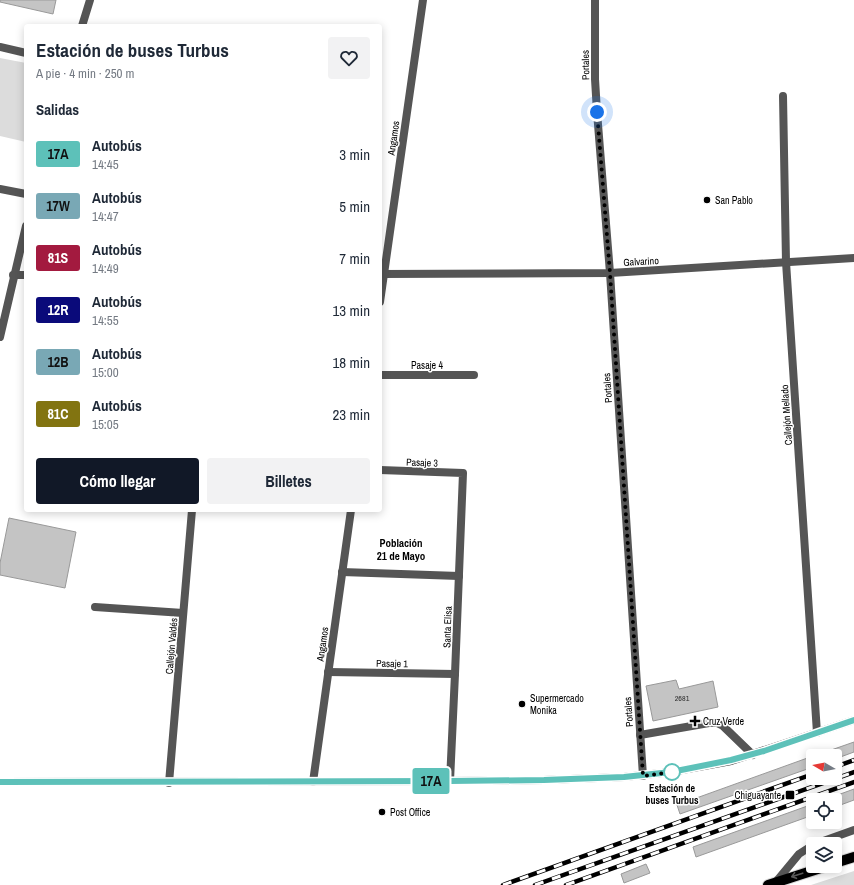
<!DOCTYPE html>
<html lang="es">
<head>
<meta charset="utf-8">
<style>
  :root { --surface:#fff; --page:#f2f2f3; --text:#1f2937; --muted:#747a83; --accent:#111827 }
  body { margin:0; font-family:"Archivo Narrow",sans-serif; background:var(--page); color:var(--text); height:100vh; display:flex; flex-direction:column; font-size:15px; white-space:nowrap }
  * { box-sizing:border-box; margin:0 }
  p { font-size:13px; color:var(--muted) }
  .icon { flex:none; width:22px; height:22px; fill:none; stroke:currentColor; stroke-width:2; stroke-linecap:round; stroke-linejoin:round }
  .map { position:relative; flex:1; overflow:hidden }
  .drawer { position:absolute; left:24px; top:24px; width:358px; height:488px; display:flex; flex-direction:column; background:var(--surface); border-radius:4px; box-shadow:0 2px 10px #0003 }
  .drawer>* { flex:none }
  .badge { padding:0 8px; border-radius:3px; font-size:14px; line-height:26px }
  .needle { width:26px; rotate:279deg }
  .controls { position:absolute; left:806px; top:749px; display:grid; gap:8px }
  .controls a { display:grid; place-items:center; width:36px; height:36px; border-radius:4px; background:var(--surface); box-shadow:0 2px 10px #0003; font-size:20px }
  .you { position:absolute; width:20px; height:20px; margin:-10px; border:3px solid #fff; border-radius:50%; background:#1a73e8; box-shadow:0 0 0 6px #1a73e833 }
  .map>.badge { position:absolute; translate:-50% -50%; box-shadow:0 0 0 2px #fff }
  h2 { padding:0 12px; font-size:15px; line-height:36px }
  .round { display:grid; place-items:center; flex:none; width:42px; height:42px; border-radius:4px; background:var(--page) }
  .summary { display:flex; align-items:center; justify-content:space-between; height:68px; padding:0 12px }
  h1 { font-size:19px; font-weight:700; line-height:30px }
  .cta { display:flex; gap:8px; margin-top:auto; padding:8px 12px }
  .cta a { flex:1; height:46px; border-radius:4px; background:var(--accent); color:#fff; font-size:16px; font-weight:700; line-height:46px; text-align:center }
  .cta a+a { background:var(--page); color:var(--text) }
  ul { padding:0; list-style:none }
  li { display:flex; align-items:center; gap:12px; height:52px; padding:0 12px }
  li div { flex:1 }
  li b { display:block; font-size:15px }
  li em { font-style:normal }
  li .badge { min-width:44px; font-weight:700; text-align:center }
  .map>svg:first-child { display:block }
</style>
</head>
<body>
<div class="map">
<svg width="854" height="885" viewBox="0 0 854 885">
  <rect width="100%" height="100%" fill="#fff"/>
  <g fill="#dcdcdc">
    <polygon points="0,58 26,63 26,142 0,136"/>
    <polygon points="854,871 854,885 811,885"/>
  </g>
  <g fill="#c4c4c4" stroke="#999">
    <polygon points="0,0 56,0 53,14 0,2"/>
    <polygon points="9,518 76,532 65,588 0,575 0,563"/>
    <polygon points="676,680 679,689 713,681 718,707 653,721 646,686"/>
    <polygon points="854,742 854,752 835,759 835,756 814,756"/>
    <polygon points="813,756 813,767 680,814 677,805"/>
    <polygon points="854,789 854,800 835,807 835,800 824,800"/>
    <polygon points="813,804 813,815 696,857 693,847"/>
    <polygon points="646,864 650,873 624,883 621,874"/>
  </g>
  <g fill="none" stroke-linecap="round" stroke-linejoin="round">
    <defs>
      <g id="primary">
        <polyline points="835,863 854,857"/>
        <polyline points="768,885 827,866"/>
      </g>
    </defs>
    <use href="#primary" stroke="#dbdbdb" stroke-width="12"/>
    <g stroke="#555" stroke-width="8">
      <polyline points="0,47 26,53"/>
      <polyline points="640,735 709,723 717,723 723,726 753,755"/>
      <polyline points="815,844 854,830"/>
      <polyline points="775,883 799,854 813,845"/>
    </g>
    <g stroke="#555" stroke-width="8">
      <polyline points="595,0 595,79 597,112 610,273 643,776"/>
      <polyline points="82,26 90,0"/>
      <polyline points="783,96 786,262 817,733"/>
      <polyline points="0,189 26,194"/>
      <polyline points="380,274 610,273 854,258"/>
      <polyline points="13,275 26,275"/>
      <polyline points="380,302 423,0"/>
      <polyline points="0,337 26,226"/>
      <polyline points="380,375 474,375"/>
      <polyline points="380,470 463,473 455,674 450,781"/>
      <polyline points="342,572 459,576"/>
      <polyline points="95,607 183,613"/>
      <polyline points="328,672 455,674"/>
      <polyline points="313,782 351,510"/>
      <polyline points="169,783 192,510"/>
    </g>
    <polyline stroke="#222" stroke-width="8" points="0,782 450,781 544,780 624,777 671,772 731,761 774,747 854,720"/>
    <use href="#primary" stroke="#000" stroke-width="10"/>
    <defs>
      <g id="rail">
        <polyline points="835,767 854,760"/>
        <polyline points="503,885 813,774"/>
        <polyline points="535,885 854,772"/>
        <polyline points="566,885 854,782"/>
      </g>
    </defs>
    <use href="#rail" stroke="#000" stroke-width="4.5"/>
    <use href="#rail" stroke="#fff" stroke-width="3" stroke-dasharray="9" stroke-linecap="butt"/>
  </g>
  <defs><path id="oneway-shaft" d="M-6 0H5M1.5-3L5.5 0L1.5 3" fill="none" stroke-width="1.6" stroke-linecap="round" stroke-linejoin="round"/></defs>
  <use stroke="#595959" href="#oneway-shaft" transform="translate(797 875) rotate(162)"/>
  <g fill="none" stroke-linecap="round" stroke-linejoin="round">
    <defs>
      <polyline id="line" points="0,782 450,781 544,780 624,777 671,772 731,760 764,751 854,720"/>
    </defs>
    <use href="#line" stroke="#fff" stroke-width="9"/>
    <use href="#line" stroke="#5dc1b9" stroke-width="6"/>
    <polyline stroke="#000" stroke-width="4" stroke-dasharray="0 7.2" points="597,112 610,273 643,776 672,772"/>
  </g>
  <g fill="#000" stroke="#fff" stroke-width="1.5">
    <circle cx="707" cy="200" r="4"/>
    <circle cx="522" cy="704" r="4"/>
    <path d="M693 715h4v4h4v4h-4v4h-4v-4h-4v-4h4z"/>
    <rect x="785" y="790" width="10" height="10" rx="2"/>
    <circle cx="382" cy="812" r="4"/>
  </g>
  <circle fill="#fff" stroke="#5dc1b9" stroke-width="2" cx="672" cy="772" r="8"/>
  <g text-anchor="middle" stroke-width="3" stroke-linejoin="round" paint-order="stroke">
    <g font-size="8" fill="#313131">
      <text x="682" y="701">2681</text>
    </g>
    <g font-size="10" fill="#000" stroke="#fff">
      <text transform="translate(585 65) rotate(-91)" y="4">Portales</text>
      <text transform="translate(393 138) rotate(-82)" y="4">Angamos</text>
      <text transform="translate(641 261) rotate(-3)" y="4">Galvarino</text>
      <text x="427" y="369">Pasaje 4</text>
      <text transform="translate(607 388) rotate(-94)" y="4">Portales</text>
      <text transform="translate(786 415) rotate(-94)" y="4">Callejón Mellado</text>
      <text transform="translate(422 462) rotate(2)" y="4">Pasaje 3</text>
      <text transform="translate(447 627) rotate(-88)" y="4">Santa Elisa</text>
      <text transform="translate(322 644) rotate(-82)" y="4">Angamos</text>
      <text transform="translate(171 646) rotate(-85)" y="4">Callejón Valdés</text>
      <text transform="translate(392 663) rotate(1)" y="4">Pasaje 1</text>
      <text transform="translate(628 712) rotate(-94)" y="4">Portales</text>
    </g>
    <g font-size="10" fill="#000" stroke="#fff" text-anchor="start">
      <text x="715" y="204">San Pablo</text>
      <text x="530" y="702">Supermercado<tspan x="530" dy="12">Monika</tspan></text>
      <text x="703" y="725">Cruz Verde</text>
      <text x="781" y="799" text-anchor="end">Chiguayante</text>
      <text x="390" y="816">Post Office</text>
    </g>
    <g font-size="10" font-weight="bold" fill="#000" stroke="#fff">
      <text x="672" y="792">Estación de<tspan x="672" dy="12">buses Turbus</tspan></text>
    </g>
    <g font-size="11" font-weight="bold" fill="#000" stroke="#fff">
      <text x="401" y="547">Población<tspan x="401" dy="13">21 de Mayo</tspan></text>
    </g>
  </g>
</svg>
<div class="controls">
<a><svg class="needle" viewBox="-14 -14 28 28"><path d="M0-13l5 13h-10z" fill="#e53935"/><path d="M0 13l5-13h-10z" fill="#747a83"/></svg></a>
<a><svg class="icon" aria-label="locate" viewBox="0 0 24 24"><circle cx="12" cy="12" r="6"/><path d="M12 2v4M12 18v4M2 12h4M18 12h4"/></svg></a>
<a><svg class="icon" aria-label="layers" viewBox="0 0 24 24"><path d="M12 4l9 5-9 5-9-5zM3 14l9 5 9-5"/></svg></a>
</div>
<div class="you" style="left:597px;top:112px"></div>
<b class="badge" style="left:431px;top:781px;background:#5dc1b9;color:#111">17A</b>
<section class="drawer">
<div class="summary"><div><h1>Estación de buses Turbus</h1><p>A pie · 4 min · 250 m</p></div><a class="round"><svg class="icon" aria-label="heart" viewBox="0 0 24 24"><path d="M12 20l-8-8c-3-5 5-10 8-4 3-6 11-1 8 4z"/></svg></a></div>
<h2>Salidas</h2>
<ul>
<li><span class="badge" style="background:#5dc1b9;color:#111">17A</span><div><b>Autobús</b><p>14:45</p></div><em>3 min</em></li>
<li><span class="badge" style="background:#79a8b5;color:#111">17W</span><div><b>Autobús</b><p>14:47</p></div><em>5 min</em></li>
<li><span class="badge" style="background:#a31a3f;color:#fff">81S</span><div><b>Autobús</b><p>14:49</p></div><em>7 min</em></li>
<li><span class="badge" style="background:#0a0a7a;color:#fff">12R</span><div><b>Autobús</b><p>14:55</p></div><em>13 min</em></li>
<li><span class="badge" style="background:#79a8b5;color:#111">12B</span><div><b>Autobús</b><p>15:00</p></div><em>18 min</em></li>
<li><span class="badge" style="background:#827411;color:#fff">81C</span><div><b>Autobús</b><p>15:05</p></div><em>23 min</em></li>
</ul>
<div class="cta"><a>Cómo llegar</a><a>Billetes</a></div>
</section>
</div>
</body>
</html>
